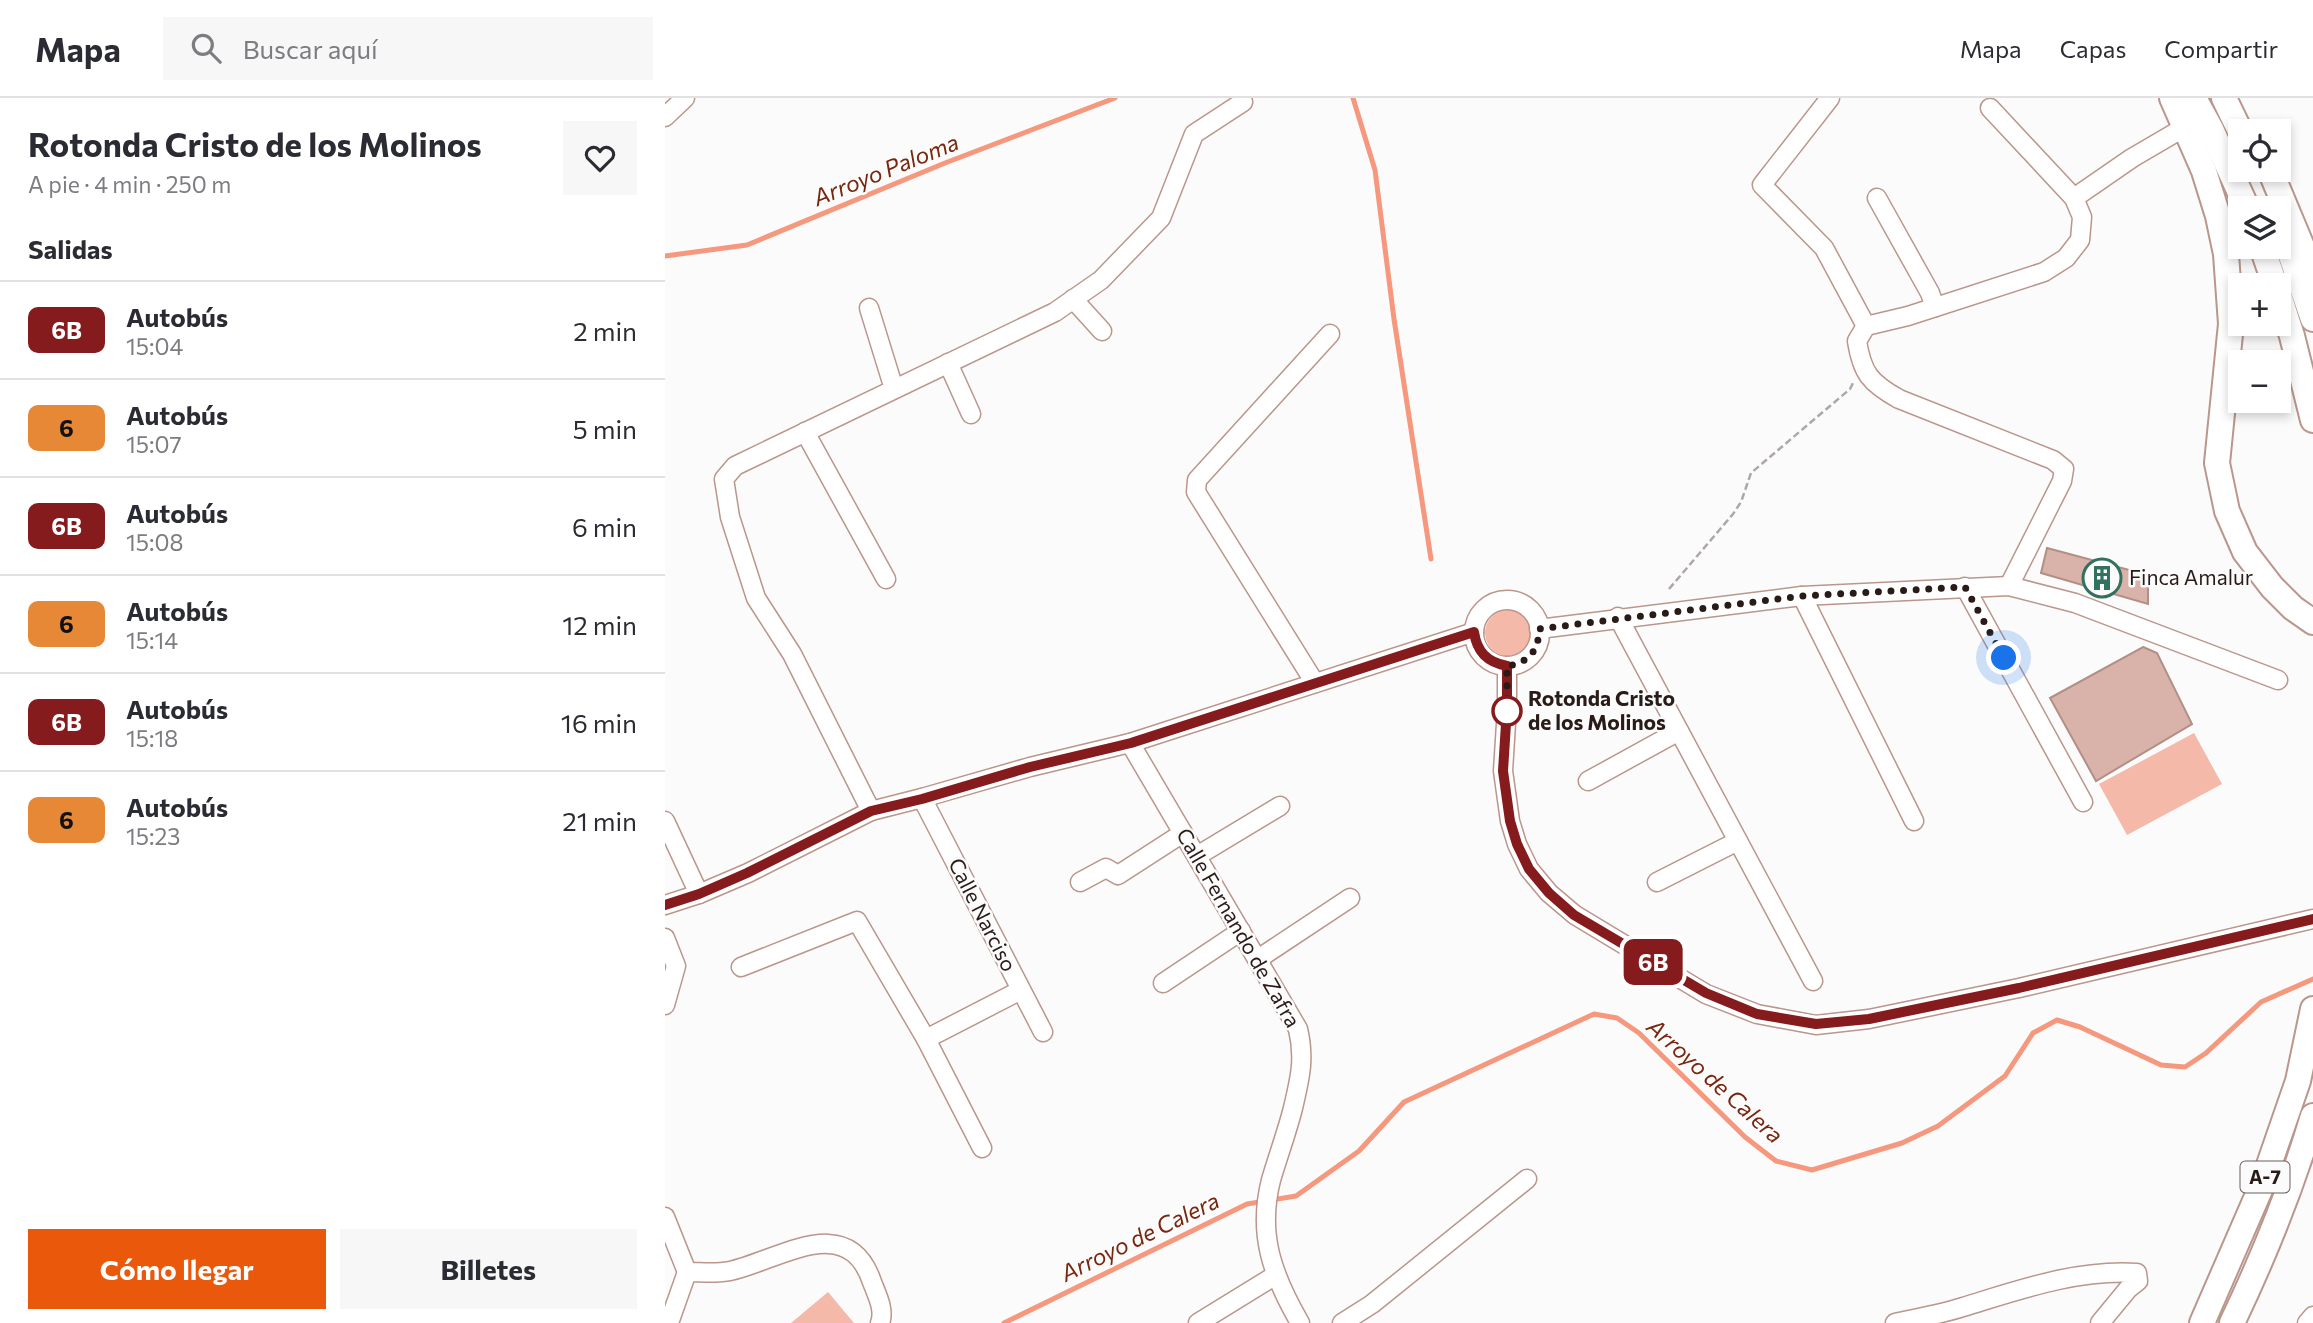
<!DOCTYPE html>
<html lang="es">
<head>
<meta charset="utf-8">
<style>
  :root { --surface:#fff; --page:#f7f7f7; --text:#2b2b33; --muted:#7c7c81; --line:#e1e1e2; --accent:#ea580c }
  body { margin:0; font-family:Commissioner,sans-serif; background:var(--page); color:var(--text); height:100vh; display:flex; flex-direction:column; font-size:26px; white-space:nowrap }
  * { box-sizing:border-box; margin:0 }
  p { font-size:23px; color:var(--muted) }
  .icon { flex:none; width:38px; height:38px; fill:none; stroke:currentColor; stroke-width:2; stroke-linecap:round; stroke-linejoin:round }
  .map { position:relative; flex:1; overflow:hidden }
  .details { display:flex; flex-direction:column; background:var(--surface); width:665px }
  .details>* { flex:none }
  .badge { padding:0 14px; border-radius:10px; font-size:24px; line-height:46px }
  .controls { position:absolute; left:1563px; top:21px; display:grid; gap:14px }
  .controls a { display:grid; place-items:center; width:63px; height:63px; border-radius:0px; background:var(--surface); box-shadow:0 4px 10px #0003; font-size:35px }
  .you { position:absolute; width:35px; height:35px; margin:-18px; border:5px solid #fff; border-radius:50%; background:#1a73e8; box-shadow:0 0 0 10px #1a73e833 }
  .map>.badge { position:absolute; translate:-50% -50%; box-shadow:0 0 0 4px #fff }
  h2 { padding:0 28px; font-size:26px; line-height:63px }
  .round { display:grid; place-items:center; flex:none; width:74px; height:74px; border-radius:0px; background:var(--page) }
  .summary { display:flex; align-items:center; justify-content:space-between; height:119px; padding:0 28px }
  h1 { font-size:33px; font-weight:700; line-height:52px }
  .primary-button { display:flex; gap:14px; margin-top:auto; padding:14px 28px }
  .primary-button a { flex:1; height:80px; border-radius:0px; background:var(--accent); color:#fff; font-size:28px; font-weight:700; line-height:80px; text-align:center }
  .primary-button a+a { background:var(--page); color:var(--text) }
  ul { padding:0; list-style:none }
  li { display:flex; align-items:center; gap:21px; height:98px; padding:0 28px; border-top:2px solid var(--line) }
  li div { flex:1 }
  li b { display:block; font-size:26px }
  li em { font-style:normal }
  li .badge { min-width:77px; font-weight:700; text-align:center }
  header { display:flex; align-items:center; gap:42px; box-sizing:border-box; height:98px; padding:0 35px; background:var(--surface); border-bottom:2px solid var(--line) }
  header strong { font-size:33px }
  nav { display:flex; gap:38px; margin-inline-start:auto; font-size:24px }
  .search { width:490px; height:63px; background:var(--page); display:flex; align-items:center; gap:18px; box-sizing:border-box; padding:0 24px; border-radius:0px; color:var(--muted); font-size:26px }
  main { display:flex; flex:1; min-height:0 }
  .map>svg:first-child { display:block }
</style>
</head>
<body>
<header>
<strong>Mapa</strong>
<div class="search"><svg class="icon" aria-label="search" viewBox="0 0 24 24"><circle cx="10" cy="10" r="6"/><path d="M15 15l6 6"/></svg>Buscar aquí</div>
<nav><a>Mapa</a><a>Capas</a><a>Compartir</a></nav>
</header>
<main>
<section class="details">
<div class="summary"><div><h1>Rotonda Cristo de los Molinos</h1><p>A pie · 4 min · 250 m</p></div><a class="round"><svg class="icon" aria-label="heart" viewBox="0 0 24 24"><path d="M12 20l-8-8c-3-5 5-10 8-4 3-6 11-1 8 4z"/></svg></a></div>
<h2>Salidas</h2>
<ul>
<li><span class="badge" style="background:#851b1d;color:#fff">6B</span><div><b>Autobús</b><p>15:04</p></div><em>2 min</em></li>
<li><span class="badge" style="background:#e68836;color:#111">6</span><div><b>Autobús</b><p>15:07</p></div><em>5 min</em></li>
<li><span class="badge" style="background:#851b1d;color:#fff">6B</span><div><b>Autobús</b><p>15:08</p></div><em>6 min</em></li>
<li><span class="badge" style="background:#e68836;color:#111">6</span><div><b>Autobús</b><p>15:14</p></div><em>12 min</em></li>
<li><span class="badge" style="background:#851b1d;color:#fff">6B</span><div><b>Autobús</b><p>15:18</p></div><em>16 min</em></li>
<li><span class="badge" style="background:#e68836;color:#111">6</span><div><b>Autobús</b><p>15:23</p></div><em>21 min</em></li>
</ul>
<div class="primary-button"><a>Cómo llegar</a><a>Billetes</a></div>
</section>
<div class="map">
<svg width="1648" height="1225" viewBox="0 0 1648 1225">
  <rect width="100%" height="100%" fill="#fbfbfb"/>
  <g fill="#f5b9a9">
    <circle cx="843" cy="535" r="23"/>
    <polygon points="1529,635 1557,686 1462,737 1434,686"/>
    <polygon points="163,1194 189,1225 126,1225"/>
  </g>
  <g fill="none" stroke-linecap="round" stroke-linejoin="round">
    <g stroke="#f5987e" stroke-width="5">
      <polyline points="688,0 710,72 729,221 766,461"/>
      <polyline points="0,158 82,147 280,65 450,0"/>
      <polyline points="339,1225 582,1106 631,1098 694,1053 739,1004 929,916 952,920 974,935 1080,1039 1111,1063 1147,1072 1237,1045 1273,1028 1340,978 1368,935 1392,922 1415,929 1496,967 1520,969 1541,955 1596,904 1648,881"/>
    </g>
  </g>
  <g fill="#d9b3a9" stroke="#b28f85" stroke-width="2">
    <polygon points="1382,450 1483,477 1483,506 1376,475"/>
    <polygon points="1478,549 1492,555 1527,626 1431,683 1385,600"/>
  </g>
  <g fill="none" stroke-linecap="round" stroke-linejoin="round">
    <defs>
      <g id="minor">
        <polyline points="1165,0 1097,87 1159,150 1201,228"/>
        <path d="M 1325,10 L 1409,100 L 1417,119 L 1415,142 L 1401,160 L 1379,174 L 1243,218 L 1201,228 L 1192,243 C 1197,275 1205,285 1234,301 L 1388,362 L 1399,371 L 1397,383 L 1344,488"/>
        <polyline points="0,19 20,0"/>
        <polyline points="1212,100 1265,195 1270,209"/>
        <polyline points="1409,100 1467,60 1520,29"/>
        <polyline points="408,201 437,233"/>
        <polyline points="204,210 229,291"/>
        <polyline points="283,265 306,316"/>
        <polyline points="140,334 221,481"/>
        <polyline points="1300,489 1418,704"/>
        <polyline points="1137,498 1249,723"/>
        <circle cx="842" cy="535" r="33"/>
        <polyline points="953,519 1148,883"/>
        <polyline points="874,531 1137,498 1344,488 1410,505 1613,582"/>
        <polyline points="842,568 842,610 838,673 845,723 852,746 864,771 884,795 910,817 1041,896 1092,916 1151,927 1204,921 1354,890 1648,821"/>
        <polyline points="650,585 531,394 532,382 665,236"/>
        <path d="M 465,645 L 633,931 C 640,961 635,980 628,1010 C 622,1034 613,1058 606,1082 C 592,1137 608,1178 635,1225"/>
        <polyline points="923,683 1014,633"/>
        <polyline points="257,700 378,934"/>
        <polyline points="206,713 127,556 91,500 65,419 59,381 70,368 390,214 436,182 496,120 529,36 578,4"/>
        <polyline points="0,723 34,796"/>
        <polyline points="532,758 615,708"/>
        <polyline points="415,784 441,770 453,777 518,735"/>
        <polyline points="992,784 1073,743"/>
        <polyline points="0,807 34,796 83,775 206,713 257,700 365,669 465,645 809,534"/>
        <polyline points="0,840 11,868 0,907"/>
        <polyline points="593,861 685,800"/>
        <polyline points="76,869 192,823 261,941 317,1050"/>
        <polyline points="498,885 576,833"/>
        <polyline points="261,941 356,892"/>
        <polyline points="0,1119 22,1174"/>
        <path d="M 22,1174 C 36,1174 51,1176 65,1173 C 114,1162 183,1112 207,1184 C 212,1197 220,1212 215,1225"/>
        <polyline points="4,1225 22,1174"/>
        <polyline points="533,1225 611,1177"/>
        <polyline points="677,1225 707,1206 862,1081"/>
        <path d="M 1230,1225 C 1253,1220 1276,1216 1298,1209 C 1354,1192 1412,1171 1472,1175 L 1473,1183 L 1463,1191 L 1435,1225"/>
        <polyline points="1642,1225 1648,1218"/>
      </g>
      <g id="highway">
        <polyline points="1507,0 1539,73 1553,118 1561,156 1566,226 1552,365 1562,413 1580,454 1607,489 1628,510 1648,524"/>
        <polyline points="1529,0 1546,31 1582,110"/>
        <polyline points="1559,0 1575,33"/>
        <polyline points="1605,72 1648,175"/>
        <polyline points="1597,149 1610,187"/>
        <polyline points="1625,155 1648,221"/>
        <polyline points="1614,197 1627,238 1648,322"/>
        <polyline points="1537,1225 1597,1087 1633,983 1648,911"/>
        <path d="M 1567,1225 C 1599,1158 1627,1089 1648,1018"/>
      </g>
    </defs>
    <use href="#minor" stroke="#ba968c" stroke-width="21"/>
    <use href="#highway" stroke="#ba968c" stroke-width="28"/>
    <polyline stroke="#ada8a6" stroke-width="2.5" stroke-dasharray="7 3.5" stroke-linecap="butt" points="1004,491 1068,416 1076,404 1086,375 1185,291 1188,285"/>
    <use href="#minor" stroke="#fff" stroke-width="18"/>
    <use href="#highway" stroke="#fff" stroke-width="24"/>
  </g>
  <g fill="none" stroke-linecap="round" stroke-linejoin="round">
    <defs>
      <path id="line" d="M 0,807 L 34,796 L 82,775 L 206,713 L 257,701 L 365,669 L 466,645 L 809,534 C 812,554 822,564 842,568 L 842,610 L 838,673 L 845,723 L 852,746 L 864,771 L 884,795 L 909,817 L 1041,895 L 1092,916 L 1151,926 L 1204,921 L 1354,890 L 1648,821"/>
    </defs>
    <use href="#line" stroke="#fff" stroke-width="16"/>
    <use href="#line" stroke="#851b1d" stroke-width="10"/>
    <path stroke="#291b17" stroke-width="7" stroke-dasharray="0 12.6" d="M 842,613 L 842,568 C 863,565 874,553 874,531 L 1137,498 L 1300,489 L 1339,560"/>
  </g>
  <defs>
    <symbol id="building-ring" viewBox="-11 -11 22 22"><circle r="9.5" fill="#fbfbfb" stroke="#32715e" stroke-width="1.5"/><path d="M-4-6H4V6H1V3H-1V6H-4ZM-2.5-4.3h1.7v1.8h-1.7ZM.8-4.3h1.7v1.8H.8ZM-2.5-1h1.7V.8h-1.7ZM.8-1h1.7V.8H.8Z" fill="#32715e"/></symbol>
  </defs>
  <g fill-rule="evenodd">
    <use href="#building-ring" x="1415" y="458" width="44" height="44"/>
  </g>
  <circle fill="#fff" stroke="#851b1d" stroke-width="3.5" cx="842" cy="613" r="14"/>
  <g text-anchor="middle" stroke-width="5" stroke-linejoin="round" paint-order="stroke">
    <rect fill="#fbfbfb" stroke="#685e5b" stroke-width="2" x="1575.5" y="1063.5" width="49" height="31" rx="5"/>
    <g font-size="19" font-weight="bold" fill="#291b17">
      <text x="1600" y="1086">A-7</text>
    </g>
    <g font-size="21" fill="#291b17" stroke="#fbfbfb" text-anchor="start">
      <text x="1464" y="487">Finca Amalur</text>
    </g>
    <g font-size="21" font-weight="bold" fill="#291b17" stroke="#fbfbfb" text-anchor="start">
      <text x="863" y="608">Rotonda Cristo<tspan x="863" dy="24">de los Molinos</tspan></text>
    </g>
    <g font-size="21" fill="#291b17" stroke="#fbfbfb">
      <text transform="translate(317 817) rotate(63)" y="7">Calle Narciso</text>
      <text transform="translate(573 830) rotate(60)" y="7">Calle Fernando de Zafra</text>
    </g>
    <g font-size="23" font-style="italic" fill="#78260e" stroke="#fbfbfb">
      <text transform="translate(221 72) rotate(-22)" y="8">Arroyo Paloma</text>
      <text transform="translate(1050 983) rotate(42)" y="8">Arroyo de Calera</text>
      <text transform="translate(475 1139) rotate(-26)" y="8">Arroyo de Calera</text>
    </g>
  </g>
</svg>
<div class="controls">
<a><svg class="icon" aria-label="locate" viewBox="0 0 24 24"><circle cx="12" cy="12" r="6"/><path d="M12 2v4M12 18v4M2 12h4M18 12h4"/></svg></a>
<a><svg class="icon" aria-label="layers" viewBox="0 0 24 24"><path d="M12 4l9 5-9 5-9-5zM3 14l9 5 9-5"/></svg></a>
<a>+</a>
<a>−</a>
</div>
<div class="you" style="left:1339px;top:560px"></div>
<b class="badge" style="left:988px;top:864px;background:#851b1d;color:#fff">6B</b>
</div>
</main>
</body>
</html>
